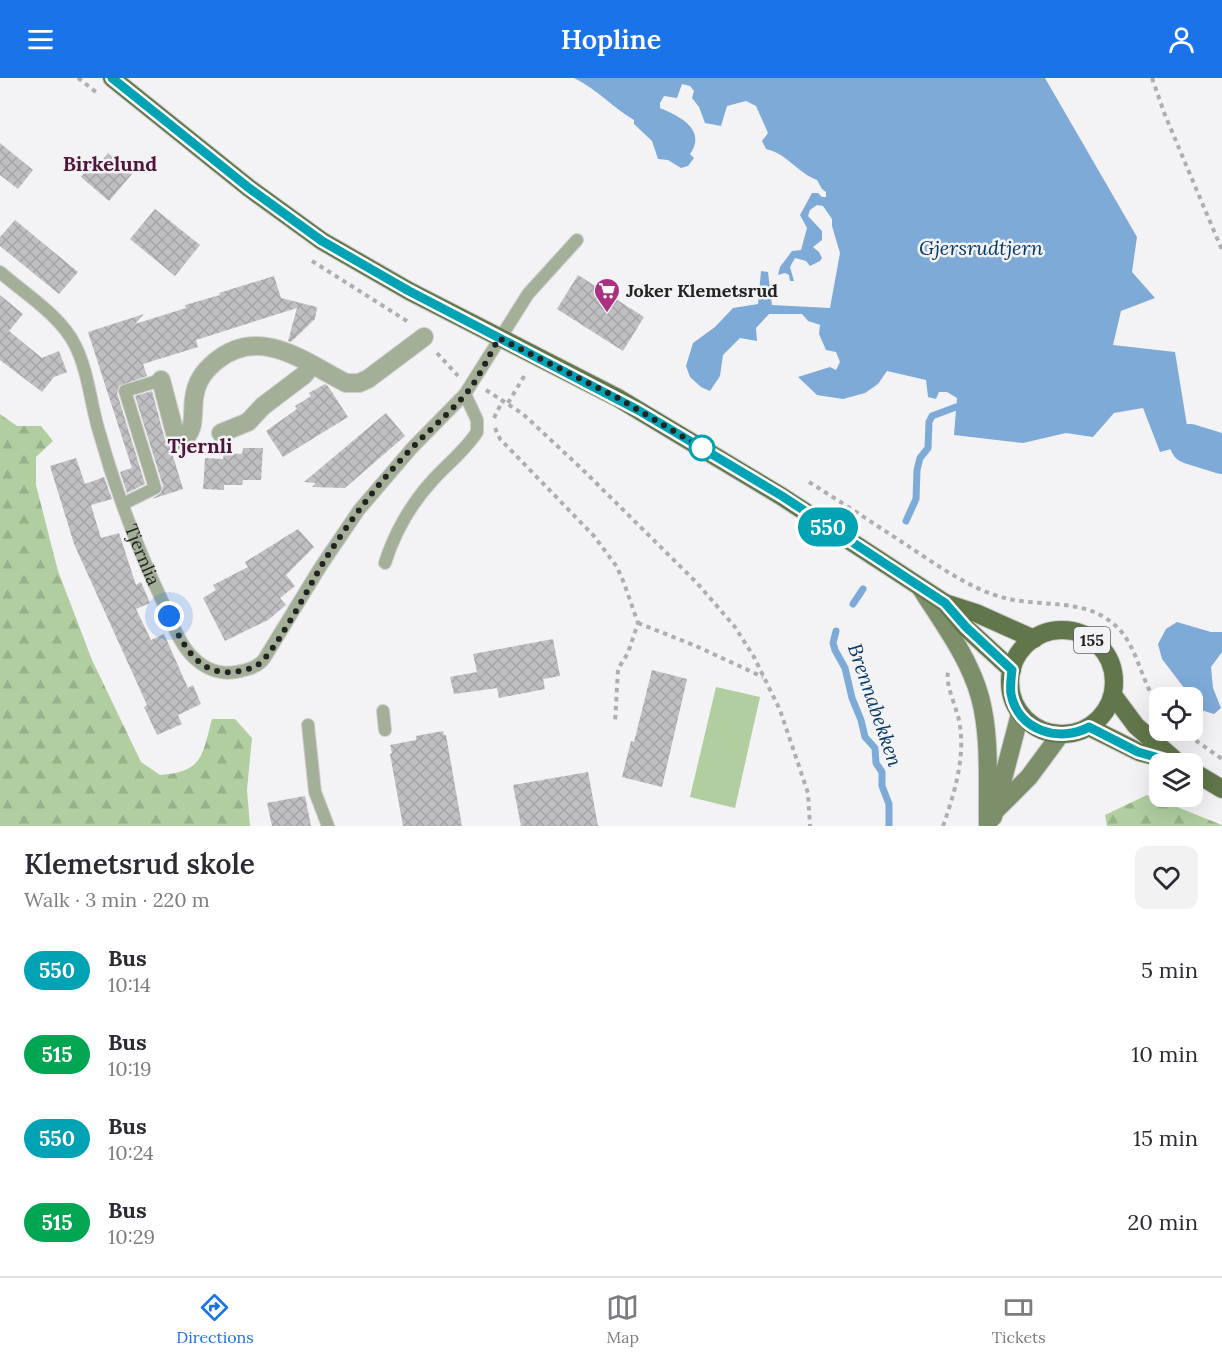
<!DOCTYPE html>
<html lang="en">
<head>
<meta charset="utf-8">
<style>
  :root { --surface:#fff; --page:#f2f2f3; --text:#2b2b33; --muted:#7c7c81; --line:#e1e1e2; --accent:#1a73e8 }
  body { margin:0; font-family:Lora,serif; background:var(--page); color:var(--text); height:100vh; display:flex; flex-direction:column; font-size:22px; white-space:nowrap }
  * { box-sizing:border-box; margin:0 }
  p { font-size:20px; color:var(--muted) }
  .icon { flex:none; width:33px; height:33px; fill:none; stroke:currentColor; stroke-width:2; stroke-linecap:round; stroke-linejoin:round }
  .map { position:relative; height:748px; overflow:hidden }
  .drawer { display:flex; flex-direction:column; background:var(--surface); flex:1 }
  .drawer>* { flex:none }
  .badge { padding:0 12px; border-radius:20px; font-size:21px; line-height:39px }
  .buttons { position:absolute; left:1149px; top:609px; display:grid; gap:12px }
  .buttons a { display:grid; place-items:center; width:54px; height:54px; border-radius:12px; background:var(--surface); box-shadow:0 6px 24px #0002; font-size:30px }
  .you { position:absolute; width:30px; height:30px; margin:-15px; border:4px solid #fff; border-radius:50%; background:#1a73e8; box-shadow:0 0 0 9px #1a73e833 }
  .map>.badge { position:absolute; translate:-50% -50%; box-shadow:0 0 0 3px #fff }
  .round { display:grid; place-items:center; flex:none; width:63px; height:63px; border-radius:12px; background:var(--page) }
  .summary { display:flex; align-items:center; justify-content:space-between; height:102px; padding:0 24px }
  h1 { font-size:28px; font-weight:600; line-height:45px }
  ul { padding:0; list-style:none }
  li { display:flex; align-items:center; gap:18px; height:84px; padding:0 24px }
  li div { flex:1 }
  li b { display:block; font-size:22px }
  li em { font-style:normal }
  li .badge { min-width:66px; font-weight:700; text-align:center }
  header { display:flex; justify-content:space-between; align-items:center; height:78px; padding:0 24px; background:var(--accent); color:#fff; font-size:27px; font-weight:600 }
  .menu { display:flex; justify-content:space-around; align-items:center; height:84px; border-top:2px solid var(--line); background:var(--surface); font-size:16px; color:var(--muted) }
  .menu a { display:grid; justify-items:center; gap:3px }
  .menu .selected { color:var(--accent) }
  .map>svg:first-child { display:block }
</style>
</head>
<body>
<header><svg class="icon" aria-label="menu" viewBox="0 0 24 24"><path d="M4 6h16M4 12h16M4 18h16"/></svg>Hopline<svg class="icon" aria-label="person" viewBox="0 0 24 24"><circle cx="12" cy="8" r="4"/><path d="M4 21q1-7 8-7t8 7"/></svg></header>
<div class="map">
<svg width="1222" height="748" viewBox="0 0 1222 748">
  <defs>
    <pattern id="forest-firs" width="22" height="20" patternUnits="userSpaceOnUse" patternTransform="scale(1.5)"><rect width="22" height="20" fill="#b0cea0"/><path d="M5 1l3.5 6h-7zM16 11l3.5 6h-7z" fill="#97b18a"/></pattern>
    <pattern id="building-cross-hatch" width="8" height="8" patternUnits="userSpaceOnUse" patternTransform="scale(1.5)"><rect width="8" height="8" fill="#bfbfc1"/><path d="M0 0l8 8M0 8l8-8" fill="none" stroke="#a4a4a6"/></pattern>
  </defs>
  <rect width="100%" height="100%" fill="#f3f3f5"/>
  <g fill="url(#forest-firs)">
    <path d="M 0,336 L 17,348 L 41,348 L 53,363 L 36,379 L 36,407 L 58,493 L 92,582 L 141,684 L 160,697 C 203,694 202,678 212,641 L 235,641 L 252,660 L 247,712 L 250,748 L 0,748 Z"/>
    <polygon points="1147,717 1222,747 1222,748 1107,748 1105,737"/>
  </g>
  <polygon fill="#b0cea0" points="716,609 760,619 735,730 690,719"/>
  <g fill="#7eaad8">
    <path d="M 574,0 L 1045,0 L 1137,159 L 1132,194 L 1155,220 L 1121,233 L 1113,267 L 1175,274 L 1190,366 L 1160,374 L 1143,330 L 1114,335 L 1093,359 L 1066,355 L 1023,365 L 954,357 L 957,320 L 947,314 L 939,314 L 936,321 L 928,319 L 926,302 L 887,293 L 878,306 L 865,315 L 843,321 L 817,317 L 798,299 L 830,289 L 836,292 L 840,284 L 836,274 L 826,272 L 819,256 L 820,247 L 808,243 L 802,236 L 769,236 L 756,250 L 757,263 L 740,260 L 723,277 L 720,298 L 710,313 L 701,309 L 690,299 L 686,288 L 693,265 L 715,249 L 733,230 L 758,226 L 761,193 L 768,194 L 772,227 L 830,230 L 840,175 L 832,148 L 832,141 L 823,128 L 817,127 L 810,132 L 808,138 L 822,153 L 822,162 L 813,169 L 819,174 L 822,180 L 820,183 L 810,188 L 806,183 L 795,180 L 790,189 L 794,203 L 790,203 L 789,197 L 785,195 L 778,197 L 780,189 L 792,173 L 801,172 L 807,150 L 800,137 L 812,115 L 818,115 L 822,119 L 826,119 L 826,114 L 822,111 L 817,102 C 798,95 786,75 766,71 L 762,63 L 768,55 L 756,28 L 746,23 L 727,28 L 721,48 L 705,45 L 699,29 L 692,20 L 694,13 L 690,8 L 682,6 L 677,20 L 664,18 L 660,25 L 660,30 C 680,38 707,52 690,76 L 694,80 L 688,88 L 681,90 L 668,82 L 658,81 L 652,63 L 634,46 L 634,42 C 612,29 597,11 574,0 Z"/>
    <polygon points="1177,544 1211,554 1222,554 1222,574 1211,589 1213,610 1221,630 1214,636 1201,632 1162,581 1158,566 1166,551"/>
  </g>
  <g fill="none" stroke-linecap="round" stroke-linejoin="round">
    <g stroke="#7eaad8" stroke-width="7">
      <polyline points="906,443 916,421 917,392 920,380 928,370 929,344 932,338 956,329"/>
      <polyline points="853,526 863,511"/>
      <polyline points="836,553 833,565 835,572 845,590 852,620 861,642 865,659 875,670 876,685 882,694 882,708 889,726 889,748"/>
    </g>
    <polyline stroke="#7eaad8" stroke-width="40" points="1190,366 1222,376"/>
  </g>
  <g fill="url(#building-cross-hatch)">
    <polygon points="0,65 33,92 18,111 0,97"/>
    <polygon points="108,75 132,96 109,123 81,99 97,80 101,84"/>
    <polygon points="155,131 200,167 175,198 130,161"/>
    <polygon points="15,142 78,194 59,216 0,168 0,159"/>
    <polygon points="578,197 644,239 623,273 557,231"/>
    <polygon points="274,198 281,220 317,229 315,241 291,264 288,263 297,230 196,262 198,269 143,286 147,298 119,308 117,315 145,406 127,415 120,394 132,390 88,254 144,236 135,246 186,230 185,227 220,217 219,215"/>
    <polygon points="0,217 23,236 9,253 42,280 59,273 67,294 54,299 42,314 0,282"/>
    <polygon points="325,306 328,308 348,339 283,379 266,353 297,331 295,328 311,318 309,315"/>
    <polygon points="152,313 165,362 170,368 183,411 152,421 161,415 163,408 135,318"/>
    <polygon points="386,335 405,358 345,410 312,409 316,405 304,404"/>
    <polygon points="243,370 263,370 261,402 243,402 242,407 224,407 224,412 203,411 205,380 223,381 224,375 242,376"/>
    <polygon points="76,380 85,406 104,399 112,421 91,427 101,460 119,455 136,507 141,504 150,525 136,531 151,562 164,556 188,610 193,607 201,626 178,637 182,646 157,657 144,629 147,627 74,466 50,388"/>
    <polygon points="298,451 314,469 286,497 295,508 280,520 286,527 268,542 225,563 203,520 216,512 213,507 248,489 245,484"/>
    <polygon points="553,561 560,598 543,601 545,611 499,620 497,610 454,616 450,599 477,594 473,576"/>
    <polygon points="652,592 687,601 662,709 622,699 631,663 634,664"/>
    <polygon points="443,653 444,657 446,657 462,748 403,748 390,676 392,675 390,667 416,662 416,658"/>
    <polygon points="588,694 598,748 521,748 513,707"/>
    <polygon points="305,718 311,748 272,748 267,725"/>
  </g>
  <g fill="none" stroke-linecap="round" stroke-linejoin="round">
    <defs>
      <g id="lane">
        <path id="s1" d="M 0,194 C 24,215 61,238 75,267 C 88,293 90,322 98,350 C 115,411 138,472 165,529 C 172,545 179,564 191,577 C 203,590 219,597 236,594 C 246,592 257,590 264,581 L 321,488 L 359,432 L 412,370 L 465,316 L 528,216 L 577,162"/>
        <polyline points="123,426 155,410 125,313 161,302"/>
        <path d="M 385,485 C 394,456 411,426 432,403 C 446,387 465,373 477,354 L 477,342 L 465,316"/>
        <polyline points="383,633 385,652"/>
        <polyline points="308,647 315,714 328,748"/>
      </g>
      <g id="street">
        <path d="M 161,302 L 176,359 L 181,362 C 196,355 192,336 194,321 C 196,304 203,294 216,283 C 260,247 305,284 346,305 L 359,305 L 368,301 L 424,259"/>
        <polyline points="221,355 248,344 263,328 304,297 312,287"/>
      </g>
      <g id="secondary">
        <path d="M 920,509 C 942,544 969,579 980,619 C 991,660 987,706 988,748"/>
        <polyline points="996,732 1029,699 1060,657"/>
        <polyline points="993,739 1020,636"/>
      </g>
      <g id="primary">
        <polyline points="112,0 249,110 322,163 409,213 618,320 781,418 945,525 965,549 1012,592"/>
        <polyline points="945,525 976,535 1034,561"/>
        <circle cx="1062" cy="604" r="52"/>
        <polyline points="1113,617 1136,648 1174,681"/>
        <polyline points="1089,649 1139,674 1180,685"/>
        <polyline points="1192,693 1222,711"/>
      </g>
    </defs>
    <use href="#lane" stroke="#cececf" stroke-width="14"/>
    <use href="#street" stroke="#cececf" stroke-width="20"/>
    <use href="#secondary" stroke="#cececf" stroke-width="20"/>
    <use href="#primary" stroke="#cececf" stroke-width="20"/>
    <g stroke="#aeaeb0" stroke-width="4" stroke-dasharray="4.5 4.5" stroke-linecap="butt">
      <polyline points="78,0 96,14"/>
      <polyline points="1152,0 1165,37 1222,172"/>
      <polyline points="312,183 410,245"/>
      <polyline points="437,275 458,298"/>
      <polyline points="486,312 523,336 582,391 697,505 735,549 754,579 780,632 808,715 810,748"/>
      <polyline points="508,325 526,295"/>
      <polyline points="494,340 503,322"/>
      <polyline points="495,350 500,361 594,458 617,489 624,505 638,545 628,575 618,591 615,645"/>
      <path d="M 809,404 C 841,424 873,445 905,466 C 934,485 971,512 1005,520 C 1044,530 1086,519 1117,549 C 1138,569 1141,605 1160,630"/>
      <polyline points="638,545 696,568 763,599"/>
      <polyline points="1181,652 1222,681"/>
      <path d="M 943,748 C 954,717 965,681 960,648 C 958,631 945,608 948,594"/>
    </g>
    <use href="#lane" stroke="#a3af97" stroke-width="12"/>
    <use href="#street" stroke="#a3af97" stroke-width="18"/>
    <use href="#secondary" stroke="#7c8e6a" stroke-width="18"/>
    <use href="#primary" stroke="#61764a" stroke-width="18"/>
  </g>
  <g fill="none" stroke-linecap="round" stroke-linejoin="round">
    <defs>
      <path id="line" d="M 112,0 L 249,110 L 322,163 L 409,213 L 638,332 L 782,418 L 945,525 L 966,549 L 1012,592 C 1011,600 1010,609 1011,616 C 1018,653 1060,665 1089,649 L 1138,674 L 1180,686"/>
    </defs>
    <use href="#line" stroke="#fff" stroke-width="14"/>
    <use href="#line" stroke="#00a3b4" stroke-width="9"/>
    <path stroke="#232324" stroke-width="6" stroke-dasharray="0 10.8" d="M 169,538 C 187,576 205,607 254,589 C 273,582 314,498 328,477 C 353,438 381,402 412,370 C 432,349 455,331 472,308 C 482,293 490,276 499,260 L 618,320 L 702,370"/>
  </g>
  <defs>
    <symbol id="supermarket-pin" viewBox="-11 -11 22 30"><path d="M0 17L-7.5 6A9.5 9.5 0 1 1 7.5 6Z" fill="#ac3081" stroke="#f3f3f5"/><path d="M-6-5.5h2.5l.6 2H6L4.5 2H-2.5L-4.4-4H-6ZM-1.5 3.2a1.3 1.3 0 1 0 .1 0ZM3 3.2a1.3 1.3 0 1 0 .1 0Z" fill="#fff"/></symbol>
  </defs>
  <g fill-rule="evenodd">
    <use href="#supermarket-pin" x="592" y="198" width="30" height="40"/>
  </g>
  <circle fill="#fff" stroke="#00a3b4" stroke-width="3" cx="702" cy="370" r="12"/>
  <g text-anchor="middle" stroke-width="5" stroke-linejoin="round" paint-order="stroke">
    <rect fill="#f3f3f5" stroke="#616163" stroke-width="1.5" x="1074" y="549" width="36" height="26" rx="4.5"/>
    <g font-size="16" font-weight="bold" fill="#232324">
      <text x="1092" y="568">155</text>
    </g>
    <g font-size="18" font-weight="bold" fill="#232324" stroke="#f3f3f5" text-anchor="start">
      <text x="626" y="219">Joker Klemetsrud</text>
    </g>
    <g font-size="18" fill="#232324" stroke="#f3f3f5">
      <text dy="6" stroke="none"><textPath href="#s1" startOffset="326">Tjernlia</textPath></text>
    </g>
    <g font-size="20" font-weight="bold" fill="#50153b" stroke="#f3f3f5">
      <text x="110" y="93">Birkelund</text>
      <text x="200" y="375">Tjernli</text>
    </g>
    <g font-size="20" font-style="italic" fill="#083a65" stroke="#f3f3f5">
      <text x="981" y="177">Gjersrudtjern</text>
      <text transform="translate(875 627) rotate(71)" y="7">Brennabekken</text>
    </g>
  </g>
</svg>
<div class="buttons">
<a><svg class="icon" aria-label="locate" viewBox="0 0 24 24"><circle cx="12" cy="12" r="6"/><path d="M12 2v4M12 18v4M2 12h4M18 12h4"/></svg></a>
<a><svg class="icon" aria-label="layers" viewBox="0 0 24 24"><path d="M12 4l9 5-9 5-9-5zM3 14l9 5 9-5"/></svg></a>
</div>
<div class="you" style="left:169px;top:538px"></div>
<b class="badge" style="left:828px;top:449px;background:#00a3b4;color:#fff">550</b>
</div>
<section class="drawer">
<div class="summary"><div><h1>Klemetsrud skole</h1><p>Walk · 3 min · 220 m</p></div><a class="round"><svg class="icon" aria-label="heart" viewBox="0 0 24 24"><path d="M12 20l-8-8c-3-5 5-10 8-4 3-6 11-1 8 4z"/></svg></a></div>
<ul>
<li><span class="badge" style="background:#00a3b4;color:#fff">550</span><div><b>Bus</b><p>10:14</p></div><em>5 min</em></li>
<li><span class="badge" style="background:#00a651;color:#fff">515</span><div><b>Bus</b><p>10:19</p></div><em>10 min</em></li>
<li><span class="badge" style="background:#00a3b4;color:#fff">550</span><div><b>Bus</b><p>10:24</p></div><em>15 min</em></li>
<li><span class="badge" style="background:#00a651;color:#fff">515</span><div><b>Bus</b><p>10:29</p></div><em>20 min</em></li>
</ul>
</section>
<nav class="menu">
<a class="selected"><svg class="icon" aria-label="directions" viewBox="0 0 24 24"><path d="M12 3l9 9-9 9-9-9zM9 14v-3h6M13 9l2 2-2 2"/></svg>Directions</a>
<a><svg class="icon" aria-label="map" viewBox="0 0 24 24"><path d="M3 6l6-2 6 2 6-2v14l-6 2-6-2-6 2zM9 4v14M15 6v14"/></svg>Map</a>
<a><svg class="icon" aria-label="tickets" viewBox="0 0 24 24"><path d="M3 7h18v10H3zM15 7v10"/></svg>Tickets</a>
</nav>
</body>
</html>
